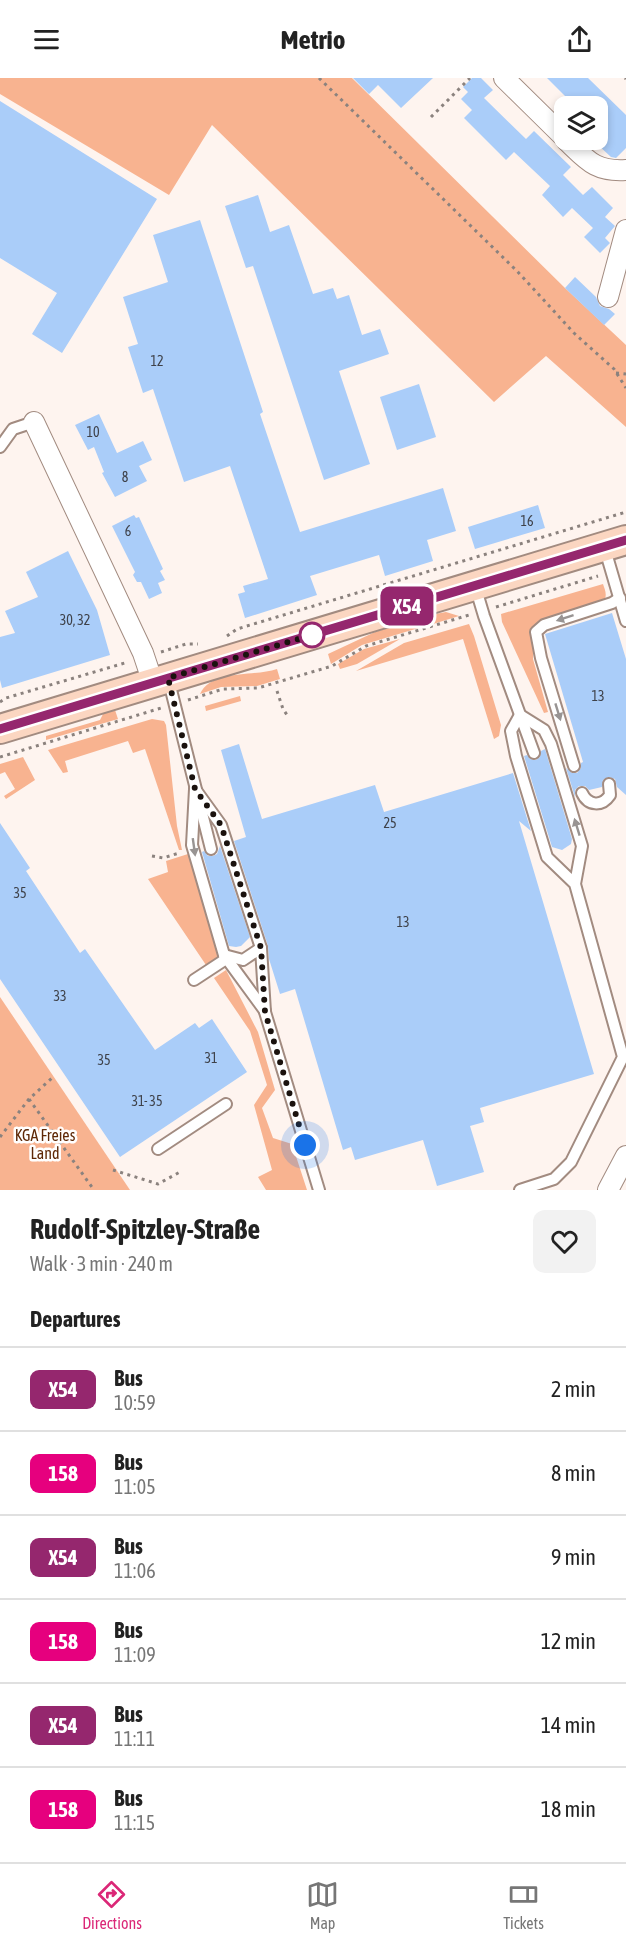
<!DOCTYPE html>
<html lang="en">
<head>
<meta charset="utf-8">
<style>
  :root { --surface:#fff; --page:#f2f2f2; --text:#222; --muted:#767676; --line:#e0e0e0; --accent:#db2777 }
  body { margin:0; font-family:"Asap Condensed",sans-serif; background:var(--page); color:var(--text); height:100vh; display:flex; flex-direction:column; font-size:22px; white-space:nowrap }
  * { box-sizing:border-box; margin:0 }
  p { font-size:20px; color:var(--muted) }
  .icon { flex:none; width:33px; height:33px; fill:none; stroke:currentColor; stroke-width:2; stroke-linecap:round; stroke-linejoin:round }
  .map { position:relative; height:1112px; overflow:hidden }
  .side { display:flex; flex-direction:column; background:var(--surface); flex:1 }
  .side>* { flex:none }
  .badge { padding:0 12px; border-radius:9px; font-size:21px; line-height:39px }
  .controls { position:absolute; left:554px; top:18px; display:grid; gap:12px }
  .controls a { display:grid; place-items:center; width:54px; height:54px; border-radius:12px; background:var(--surface); box-shadow:0 3px 9px #0003; font-size:30px }
  .you { position:absolute; width:30px; height:30px; margin:-15px; border:4px solid #fff; border-radius:50%; background:#1a73e8; box-shadow:0 0 0 9px #1a73e833 }
  .map>.badge { position:absolute; translate:-50% -50%; box-shadow:0 0 0 3px #fff }
  h2 { padding:0 30px; font-size:22px; line-height:54px }
  .round { display:grid; place-items:center; flex:none; width:63px; height:63px; border-radius:12px; background:var(--page) }
  .summary { display:flex; align-items:center; justify-content:space-between; height:102px; padding:0 30px }
  h1 { font-size:28px; font-weight:700; line-height:45px }
  ul { padding:0; list-style:none }
  li { display:flex; align-items:center; gap:18px; height:84px; padding:0 30px; border-top:2px solid var(--line) }
  li div { flex:1 }
  li b { display:block; font-size:22px }
  li em { font-style:normal }
  li .badge { min-width:66px; font-weight:700; text-align:center }
  header { display:flex; justify-content:space-between; align-items:center; height:78px; padding:0 30px; background:var(--surface); font-size:27px; font-weight:700 }
  .dock { display:flex; justify-content:space-around; align-items:center; height:84px; border-top:2px solid var(--line); background:var(--surface); font-size:16px; color:var(--muted) }
  .dock a { display:grid; justify-items:center; gap:3px }
  .dock .active { color:var(--accent) }
  .map>svg:first-child { display:block }
</style>
</head>
<body>
<header><svg class="icon" aria-label="menu" viewBox="0 0 24 24"><path d="M4 6h16M4 12h16M4 18h16"/></svg>Metrio<svg class="icon" aria-label="share" viewBox="0 0 24 24"><path d="M12 15V3M7 8l5-5 5 5M5 13v7h14v-7"/></svg></header>
<div class="map">
<svg width="626" height="1112" viewBox="0 0 626 1112">
  <rect width="100%" height="100%" fill="#fef4ef"/>
  <g fill="#f8b390">
    <polygon points="0,0 352,0 565,210 626,267 626,349 546,278 494,324 212,47 169,117 0,16"/>
    <path d="M 603,506 C 605,512 608,518 603,524 L 539,543 L 535,547 L 533,581 L 548,634 L 544,635 L 502,544 L 501,536 Z"/>
    <polygon points="446,534 459,538 433,546 430,537"/>
    <polygon points="420,540 422,549 362,567 331,586 328,576 375,554"/>
    <polygon points="469,546 474,558 501,647 499,658 494,661 463,561 356,593 404,565"/>
    <polygon points="400,561 357,586 340,591 338,586 364,571"/>
    <path d="M 277,591 L 280,601 L 257,608 L 221,609 L 200,616 C 212,591 254,599 277,591 Z"/>
    <polygon points="240,618 241,623 206,633 205,628"/>
    <polygon points="115,632 118,641 46,662 46,658 100,642 103,636"/>
    <polygon points="152,641 164,643 166,647 177,748 182,772 179,772 145,671 133,675 128,663 65,683 68,694 63,695 48,672"/>
    <polygon points="23,679 35,702 6,721 4,718 15,711 5,694 0,696 0,686"/>
    <polygon points="188,776 219,878 206,887 148,801 168,794 166,783"/>
    <polygon points="226,892 258,954 275,1012 262,1030 273,1060 292,1066 307,1112 266,1112 258,1099 272,1092 254,1027 267,1007 250,953 214,900"/>
    <polygon points="0,919 130,1112 0,1112"/>
  </g>
  <g fill="#aacdf9">
    <polygon points="353,0 433,0 401,30 378,7 369,16"/>
    <polygon points="472,0 481,0 493,12 484,20 526,61 534,53 571,89 563,97 583,117 592,109 613,130 605,139 615,148 605,160 610,165 600,175 584,159 593,150 572,130 563,139 542,117 550,108 514,74 506,82 464,40 472,32 461,21 468,14 463,9"/>
    <polygon points="547,0 588,0 626,37 626,70 616,80 611,79 597,66 597,28 575,28"/>
    <polygon points="0,23 157,121 62,275 32,256 57,215 0,180"/>
    <polygon points="258,117 270,154 289,147 313,216 333,210 337,221 349,217 362,257 380,251 389,276 339,293 370,386 324,402 253,188 246,190 225,128"/>
    <polygon points="200,142 263,334 260,336 300,454 443,410 456,453 427,462 433,483 385,498 379,477 310,498 317,517 245,540 238,516 245,514 243,508 268,501 230,388 184,404 153,311 143,315 128,269 138,266 123,219 168,204 153,157"/>
    <polygon points="575,199 596,219 600,228 609,231 615,236 604,247 565,210"/>
    <polygon points="419,306 436,359 397,372 380,319"/>
    <polygon points="99,336 117,375 143,363 152,382 139,388 147,403 115,419 102,395 104,394 94,369 88,372 75,347"/>
    <polygon points="538,427 545,450 475,471 468,449"/>
    <polygon points="134,437 136,440 139,439 163,491 160,493 165,502 158,505 162,515 149,521 141,504 137,504 133,497 135,494 112,448"/>
    <polygon points="68,473 97,532 110,577 2,610 0,602 0,559 15,555 5,533 38,519 26,494"/>
    <polygon points="612,535 626,581 626,717 617,709 615,701 609,699 603,702 602,709 589,712 585,708 579,708 575,712 575,719 566,690 572,695 577,695 581,690 581,685 583,684 545,556"/>
    <polygon points="239,666 262,741 375,707 384,734 513,695 531,753 519,743 594,996 480,1030 484,1044 470,1048 484,1094 437,1108 423,1062 355,1082 351,1069 343,1072 295,911 280,916 269,881 268,868 234,763 246,759 221,672"/>
    <polygon points="545,671 572,761 571,766 562,772 552,769 524,678 527,677 530,681 536,682 540,679 541,673"/>
    <polygon points="0,745 30,790 26,793 80,875 85,871 155,972 195,945 199,950 212,941 247,994 120,1079 0,901"/>
    <polygon points="220,768 250,859 241,868 236,869 229,868 202,774 204,773 208,778 213,778 217,776"/>
  </g>
  <g fill="none" stroke-linecap="round" stroke-linejoin="round">
    <defs>
      <g id="lane">
        <polyline points="0,369 13,351 34,344"/>
        <polyline points="604,468 626,543"/>
        <polyline points="475,508 484,538 534,675"/>
        <polyline points="168,600 211,771"/>
        <polyline points="574,688 541,580 536,554 544,547 612,525 620,520"/>
        <polyline points="195,711 221,747 261,870 265,934 319,1112"/>
        <polyline points="195,711 192,767 224,877 265,933"/>
        <path d="M 582,715 C 588,728 602,729 610,717 L 609,706"/>
        <polyline points="224,877 243,882 261,870"/>
        <polyline points="194,902 226,881"/>
        <polyline points="158,1071 226,1026"/>
        <polyline points="520,1112 554,1101 571,1084 623,979 575,806 582,768 551,666 544,652 520,637 511,653 516,678 547,779 575,806"/>
      </g>
      <g id="street">
        <polyline points="504,0 564,59"/>
        <path d="M 566,62 C 587,82 595,94 626,92"/>
        <polyline points="608,219 626,152"/>
        <polyline points="34,344 143,575 153,605"/>
        <polyline points="608,1112 626,1078"/>
      </g>
      <polyline id="secondary" points="0,651 626,462"/>
    </defs>
    <use href="#lane" stroke="#a28b80" stroke-width="14"/>
    <use href="#street" stroke="#a28b80" stroke-width="22"/>
    <use href="#secondary" stroke="#a28b80" stroke-width="32"/>
    <g stroke="#8b827e" stroke-width="3" stroke-dasharray="3 4.5" stroke-linecap="butt">
      <polyline points="319,0 517,193 574,255 614,291 626,310"/>
      <polyline points="625,0 626,1"/>
      <polyline points="431,39 470,0"/>
      <polyline points="616,295 626,296"/>
      <polyline points="496,529 598,498"/>
      <polyline points="227,558 237,551 626,434"/>
      <polyline points="161,574 186,566 198,566"/>
      <polyline points="277,613 283,631 287,637"/>
      <polyline points="188,622 223,611 258,610 332,588 366,568 469,537"/>
      <polyline points="0,624 6,620 128,584"/>
      <polyline points="0,679 161,630"/>
      <polyline points="152,778 163,780 179,775"/>
      <polyline points="29,1021 94,1112"/>
      <polyline points="0,1059 29,1021 52,1000"/>
      <polyline points="113,1092 158,1106 180,1094"/>
    </g>
    <use href="#lane" stroke="#fff" stroke-width="10"/>
    <use href="#street" stroke="#fff" stroke-width="20"/>
    <use href="#secondary" stroke="#fbd6c1" stroke-width="28"/>
  </g>
  <defs><path id="oneway-solid" d="M-6-.8H1V-3.2L6.5 0L1 3.2V.8H-6Z" transform="scale(1.5)"/></defs>
  <g fill="#989493">
    <use href="#oneway-solid" transform="translate(565 540) rotate(162)"/>
    <use href="#oneway-solid" transform="translate(558 634) rotate(73)"/>
    <use href="#oneway-solid" transform="translate(577 749) rotate(-107)"/>
    <use href="#oneway-solid" transform="translate(194 769) rotate(82)"/>
  </g>
  <g fill="none" stroke-linecap="round" stroke-linejoin="round">
    <defs>
      <polyline id="line" points="0,651 626,462"/>
    </defs>
    <use href="#line" stroke="#fff" stroke-width="14"/>
    <use href="#line" stroke="#95276e" stroke-width="9"/>
    <polyline stroke="#1a120e" stroke-width="6" stroke-dasharray="0 10.8" points="305,1067 265,934 261,870 221,747 195,711 168,600 312,557"/>
  </g>
  <circle fill="#fff" stroke="#95276e" stroke-width="3" cx="312" cy="557" r="12"/>
  <g text-anchor="middle" stroke-width="5" stroke-linejoin="round" paint-order="stroke">
    <g font-size="14" fill="#3e4149">
      <text x="157" y="288">12</text>
      <text x="93" y="359">10</text>
      <text x="125" y="404">8</text>
      <text x="527" y="448">16</text>
      <text x="128" y="458">6</text>
      <text x="75" y="547">30, 32</text>
      <text x="598" y="623">13</text>
      <text x="390" y="750">25</text>
      <text x="20" y="820">35</text>
      <text x="403" y="849">13</text>
      <text x="60" y="923">33</text>
      <text x="211" y="985">31</text>
      <text x="104" y="987">35</text>
      <text x="147" y="1028">31- 35</text>
    </g>
    <g font-size="16" fill="#5e2806" stroke="#fff">
      <text x="45" y="1063">KGA Freies<tspan x="45" dy="18">Land</tspan></text>
    </g>
  </g>
</svg>
<div class="controls">
<a><svg class="icon" aria-label="layers" viewBox="0 0 24 24"><path d="M12 4l9 5-9 5-9-5zM3 14l9 5 9-5"/></svg></a>
</div>
<div class="you" style="left:305px;top:1067px"></div>
<b class="badge" style="left:407px;top:528px;background:#95276e;color:#fff">X54</b>
</div>
<section class="side">
<div class="summary"><div><h1>Rudolf-Spitzley-Straße</h1><p>Walk · 3 min · 240 m</p></div><a class="round"><svg class="icon" aria-label="heart" viewBox="0 0 24 24"><path d="M12 20l-8-8c-3-5 5-10 8-4 3-6 11-1 8 4z"/></svg></a></div>
<h2>Departures</h2>
<ul>
<li><span class="badge" style="background:#95276e;color:#fff">X54</span><div><b>Bus</b><p>10:59</p></div><em>2 min</em></li>
<li><span class="badge" style="background:#e6007e;color:#fff">158</span><div><b>Bus</b><p>11:05</p></div><em>8 min</em></li>
<li><span class="badge" style="background:#95276e;color:#fff">X54</span><div><b>Bus</b><p>11:06</p></div><em>9 min</em></li>
<li><span class="badge" style="background:#e6007e;color:#fff">158</span><div><b>Bus</b><p>11:09</p></div><em>12 min</em></li>
<li><span class="badge" style="background:#95276e;color:#fff">X54</span><div><b>Bus</b><p>11:11</p></div><em>14 min</em></li>
<li><span class="badge" style="background:#e6007e;color:#fff">158</span><div><b>Bus</b><p>11:15</p></div><em>18 min</em></li>
</ul>
</section>
<nav class="dock">
<a class="active"><svg class="icon" aria-label="directions" viewBox="0 0 24 24"><path d="M12 3l9 9-9 9-9-9zM9 14v-3h6M13 9l2 2-2 2"/></svg>Directions</a>
<a><svg class="icon" aria-label="map" viewBox="0 0 24 24"><path d="M3 6l6-2 6 2 6-2v14l-6 2-6-2-6 2zM9 4v14M15 6v14"/></svg>Map</a>
<a><svg class="icon" aria-label="tickets" viewBox="0 0 24 24"><path d="M3 7h18v10H3zM15 7v10"/></svg>Tickets</a>
</nav>
</body>
</html>
